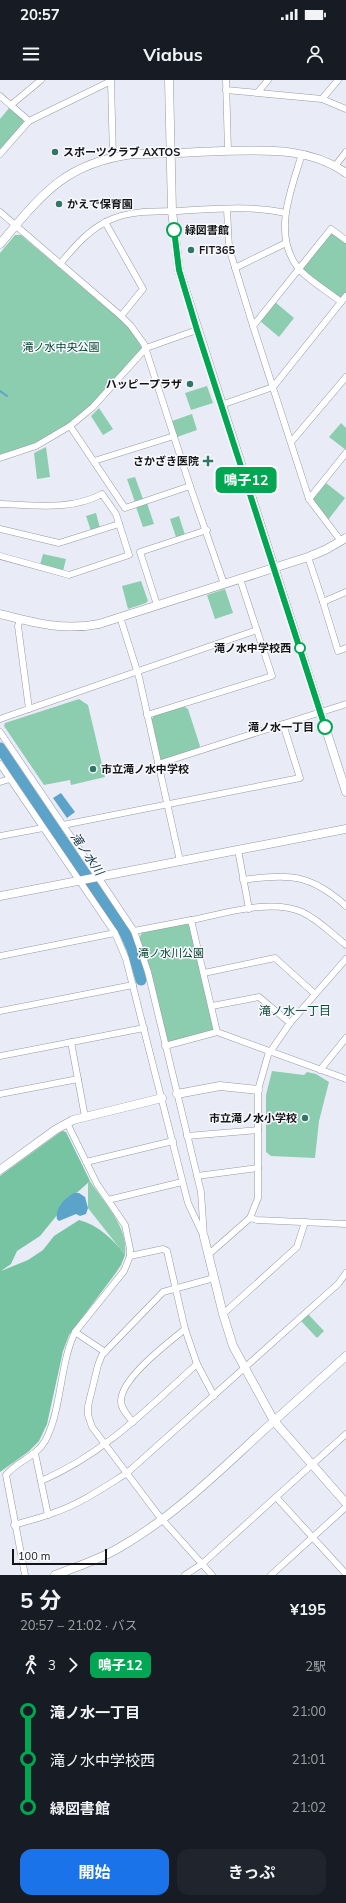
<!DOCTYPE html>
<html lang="ja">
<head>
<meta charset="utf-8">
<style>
  :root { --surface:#171b24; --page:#20242c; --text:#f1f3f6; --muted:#9ea1a6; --accent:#1a73e8 }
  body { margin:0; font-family:Mulish,"Noto Sans JP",sans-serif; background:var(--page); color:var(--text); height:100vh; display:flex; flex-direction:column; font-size:15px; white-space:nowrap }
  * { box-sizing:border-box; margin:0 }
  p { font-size:13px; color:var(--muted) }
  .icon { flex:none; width:22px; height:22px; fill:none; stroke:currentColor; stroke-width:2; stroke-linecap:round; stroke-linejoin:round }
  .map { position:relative; height:1495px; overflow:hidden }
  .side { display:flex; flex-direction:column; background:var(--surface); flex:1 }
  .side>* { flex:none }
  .badge { padding:0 8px; border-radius:6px; font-size:14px; line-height:26px }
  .scale { position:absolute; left:12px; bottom:10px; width:95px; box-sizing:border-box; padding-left:4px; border:2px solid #141418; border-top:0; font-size:11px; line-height:14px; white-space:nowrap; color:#141418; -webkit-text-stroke:3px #f8f9fd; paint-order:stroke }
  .map>.badge { position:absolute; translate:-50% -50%; box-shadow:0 0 0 2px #fff }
  .legs { display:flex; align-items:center; gap:6px; height:44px; padding:0 20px; font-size:13px }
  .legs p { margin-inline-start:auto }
  .summary { display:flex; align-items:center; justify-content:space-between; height:68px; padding:0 20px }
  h1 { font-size:22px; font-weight:700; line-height:30px }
  .primary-button { display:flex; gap:8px; margin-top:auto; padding:8px 20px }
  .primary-button a { flex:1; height:46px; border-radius:12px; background:var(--accent); color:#fff; font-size:16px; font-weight:700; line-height:46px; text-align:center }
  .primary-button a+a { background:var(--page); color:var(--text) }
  ul { padding:0 20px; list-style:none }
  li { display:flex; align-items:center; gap:14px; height:48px; font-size:15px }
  li i { display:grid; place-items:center; width:6px; height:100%; margin:0 5px; background:currentColor }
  li i::after { content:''; width:10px; height:10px; margin:-5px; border:3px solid; border-radius:50%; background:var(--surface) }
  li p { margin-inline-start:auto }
  li:first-child i { background:linear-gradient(#0000 50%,currentColor 0) }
  li:last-child i { background:linear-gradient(currentColor 50%,#0000 0) }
  .status { display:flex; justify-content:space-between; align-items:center; height:28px; padding:0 20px; background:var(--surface); direction:ltr }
  .status svg { height:11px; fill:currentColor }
  header { display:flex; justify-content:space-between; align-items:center; height:52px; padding:0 20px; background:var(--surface); font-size:18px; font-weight:700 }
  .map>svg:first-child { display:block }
</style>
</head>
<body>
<div class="status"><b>20:57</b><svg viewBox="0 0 49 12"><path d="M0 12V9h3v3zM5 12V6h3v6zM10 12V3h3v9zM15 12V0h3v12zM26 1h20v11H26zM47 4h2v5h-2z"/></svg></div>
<header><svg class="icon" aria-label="menu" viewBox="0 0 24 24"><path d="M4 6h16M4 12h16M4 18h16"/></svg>Viabus<svg class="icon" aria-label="person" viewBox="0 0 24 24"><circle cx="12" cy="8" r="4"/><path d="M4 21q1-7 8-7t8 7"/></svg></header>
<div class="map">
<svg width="346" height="1495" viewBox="0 0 346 1495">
  <rect width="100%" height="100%" fill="#e9ecf6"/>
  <g fill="#8ccdaf">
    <polygon points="10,27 24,39 23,44 0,71 0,39"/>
    <polygon points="334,153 346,163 346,213 342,218 339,218 304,191 303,187 330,154"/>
    <path d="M 15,155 L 21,155 L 128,246 L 141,266 L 141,269 C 113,300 87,335 51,356 C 35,365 17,370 0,376 L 0,173 Z"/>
    <polygon points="275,222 294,238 279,257 260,241"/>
    <polygon points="207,306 213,323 191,330 185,313"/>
    <polygon points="99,328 113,349 103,355 91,336"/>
    <polygon points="192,334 197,350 177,357 172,341"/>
    <polygon points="341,343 346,348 346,370 329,357"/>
    <polygon points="46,367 50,397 37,399 34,373"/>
    <polygon points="135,397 143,419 135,422 127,399"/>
    <polygon points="326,403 345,418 328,440 314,422 314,418"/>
    <polygon points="147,423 154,444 143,447 136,427"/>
    <polygon points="96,433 100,448 91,451 86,436"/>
    <polygon points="179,436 185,455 176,457 170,439"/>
    <polygon points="43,474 66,479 63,491 40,485"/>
    <polygon points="141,501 148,521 146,523 128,529 122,506"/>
    <polygon points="225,509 233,533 215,539 207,515"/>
    <polygon points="79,619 88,625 105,697 71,705 70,700 44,705 4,646 5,643"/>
    <polygon points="183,626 188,629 200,666 198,670 163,681 159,679 151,640 154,636"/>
    <polygon points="186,843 190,846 214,948 212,952 169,962 166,961 150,893 139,859 142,852"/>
    <polygon points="272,991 304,995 307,992 316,994 329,1002 319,1041 315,1078 271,1076 266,1072 266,1015"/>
    <path d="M 90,1101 C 104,1123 129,1147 125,1175 L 88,1128 L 88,1103 Z"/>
    <polygon points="308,1234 324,1251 317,1258 301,1241"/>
  </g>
  <path fill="#77c4a2" d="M 62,1051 L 66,1052 L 90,1101 L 71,1118 L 40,1156 L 17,1171 L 11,1184 L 1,1191 L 28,1180 L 43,1170 L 54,1156 L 79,1140 C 98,1145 113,1159 125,1175 L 121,1185 L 115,1194 L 69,1255 L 63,1271 L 47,1344 L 39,1361 L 28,1372 L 0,1392 L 0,1096 Z"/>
  <g fill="#5ca3ca">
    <polygon points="61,713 75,732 67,738 53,718"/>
    <path d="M 74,1113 L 79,1113 L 85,1117 L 88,1128 L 86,1134 L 80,1136 L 76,1134 L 59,1141 L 57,1139 C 55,1128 65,1118 74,1113 Z"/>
  </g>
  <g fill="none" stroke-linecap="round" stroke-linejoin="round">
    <polyline stroke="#5ca3ca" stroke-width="2" points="0,311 7,316"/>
    <polyline stroke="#5ca3ca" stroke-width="11" points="0,668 125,853 132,869 141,900"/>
    <defs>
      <g id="minor">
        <polyline points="226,0 228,71"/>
        <polyline points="226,10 322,19 346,29"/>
        <polyline points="258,12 268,0"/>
        <polyline points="0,16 29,41"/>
        <polyline points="322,19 338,0"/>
        <polyline points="11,25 41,0"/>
        <polyline points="0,74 29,41 111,1 113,78"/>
        <path d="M 302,74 C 291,110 272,154 298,188 C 307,199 330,213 341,222"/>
        <polyline points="335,86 346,72"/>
        <polyline points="227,129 229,168 253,246"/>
        <polyline points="0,132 121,236 131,246 144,264 190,406 224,504"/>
        <polyline points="105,142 143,209 121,236"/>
        <path d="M 60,184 C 75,166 90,148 112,139 C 134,130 156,132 179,131 C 214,129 251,125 285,133"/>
        <polyline points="235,188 286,163"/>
        <polyline points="221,325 273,307 346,216"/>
        <polyline points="70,346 125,428 190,406"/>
        <polyline points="291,362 346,297"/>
        <polyline points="0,378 36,366 70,346 93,327 146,268 197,250"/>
        <polyline points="94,381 174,356"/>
        <polyline points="309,419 253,246 331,149 346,160"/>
        <path d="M 0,424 C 34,425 71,431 102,414 L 116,434 L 129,475 L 69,495 L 0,476"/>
        <polyline points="0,449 59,463 119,444"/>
        <polyline points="341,461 309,419 346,373"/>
        <polyline points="308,477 323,522 346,512"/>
        <polyline points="323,522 338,571 346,568"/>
        <polyline points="157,525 140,472 207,450"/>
        <polyline points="120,537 139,597 180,781"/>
        <polyline points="20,539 18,546 29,629"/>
        <polyline points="147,635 272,596 240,499"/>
        <polyline points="0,639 257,550"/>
        <polyline points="0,652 92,788 134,851 148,892 201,1112 204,1157"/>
        <polyline points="0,684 115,853 126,879 188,1123 204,1157"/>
        <polyline points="158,684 346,624"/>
        <polyline points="0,702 10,699"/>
        <polyline points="63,745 300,698 283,644"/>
        <polyline points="0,756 43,748"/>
        <polyline points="238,770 249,829"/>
        <path d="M 243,800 C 288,793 311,794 346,826"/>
        <path d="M 191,840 C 224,834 270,818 302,832 C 319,840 332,854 346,865"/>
        <polyline points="134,851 191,840 217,952"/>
        <polyline points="0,876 115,853"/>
        <polyline points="204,893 275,878 315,914"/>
        <polyline points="212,926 259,917 290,943"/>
        <polyline points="0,931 133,905"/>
        <polyline points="71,962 85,1037"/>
        <polyline points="165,966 217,952 346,999"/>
        <polyline points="0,976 144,948"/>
        <polyline points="320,990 346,958"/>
        <polyline points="0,1014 78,999"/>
        <polyline points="187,1056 258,1050"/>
        <polyline points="86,1082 173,1061"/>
        <polyline points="197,1096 258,1088"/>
        <polyline points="108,1120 182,1102"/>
        <polyline points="250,1138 257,1140 346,1144"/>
        <polyline points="208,1175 250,1138 258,1118 258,1010 268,975 290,943 346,879"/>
        <polyline points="130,1176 163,1169 167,1171 185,1249 197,1284 214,1316"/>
        <polyline points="223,1234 297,1167 305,1142"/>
        <polyline points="75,1252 105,1272"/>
        <path d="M 133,1342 C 128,1336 121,1329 121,1321 C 121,1298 168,1263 185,1249"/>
        <polyline points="35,1373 48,1435"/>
        <path d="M 41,1401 C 104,1374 147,1329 197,1284"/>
        <polyline points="276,1417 346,1354"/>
        <path d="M 14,1445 C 27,1441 41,1438 53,1433 C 80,1424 103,1408 127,1393 L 338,1204 L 346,1193"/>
        <path d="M 25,1495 L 6,1395 C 17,1381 36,1377 45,1361 C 62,1330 59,1286 75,1252 L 124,1191 L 130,1176 L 130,1169 L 125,1145 L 97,1104 L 67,1043"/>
        <polyline points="185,1495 202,1484 276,1417 346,1494"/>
        <polyline points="212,1495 159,1436 92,1347 88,1335 88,1326 98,1285 102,1275 163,1212 214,1198"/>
        <polyline points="271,1495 346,1427"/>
      </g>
      <g id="tertiary">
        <polyline points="169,0 172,131 179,190 346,712"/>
        <path d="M 0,164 C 42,114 65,83 133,74 C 163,74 193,72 222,71 C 265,70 309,67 346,93"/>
        <path d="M 0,534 C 35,543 63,551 99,544 L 308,477 L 325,470 L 346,458"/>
        <polyline points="0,816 346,749"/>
        <polyline points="177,1014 220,1006 258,1010"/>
        <polyline points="0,1090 55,1050 73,1040 162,1018"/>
        <polyline points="204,1157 223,1234 233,1266 274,1341 346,1276"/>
        <path d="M 55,1495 C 76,1487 98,1480 117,1469 C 176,1436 224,1386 274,1341 L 346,1423"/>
      </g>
    </defs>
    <use href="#minor" stroke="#9799a3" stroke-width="7"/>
    <use href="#tertiary" stroke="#9799a3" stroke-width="9"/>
    <use href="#minor" stroke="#fff" stroke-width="6"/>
    <use href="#tertiary" stroke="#fff" stroke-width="8"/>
  </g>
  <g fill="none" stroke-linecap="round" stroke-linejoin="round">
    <defs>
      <polyline id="line-1" points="174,150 179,190 197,250 325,647"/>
    </defs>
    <use href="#line-1" stroke="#fff" stroke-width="9"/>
    <use href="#line-1" stroke="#00a651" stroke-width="6"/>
  </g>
  <g fill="#337667" stroke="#f8f9fd" stroke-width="1.5">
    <circle cx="55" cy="72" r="4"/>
    <circle cx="59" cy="124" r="4"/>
    <circle cx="191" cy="170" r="4"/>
    <circle cx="190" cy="304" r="4"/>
    <path d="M206 375h4v4h4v4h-4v4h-4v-4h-4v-4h4z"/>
    <circle cx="93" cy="689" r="4"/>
    <circle cx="305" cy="1038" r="4"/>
  </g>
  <g fill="#fff" stroke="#00a651" stroke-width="2">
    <circle cx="174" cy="150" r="7"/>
    <circle cx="300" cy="568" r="5"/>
    <circle cx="325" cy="647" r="7"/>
  </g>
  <g text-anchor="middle" stroke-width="3" stroke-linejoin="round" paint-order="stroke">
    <g font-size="11" font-weight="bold" fill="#141418" stroke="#f8f9fd" text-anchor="start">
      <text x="63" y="76">スポーツクラブ AXTOS</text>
      <text x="67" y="128">かえで保育園</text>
      <text x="199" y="174">FIT365</text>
      <text x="182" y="308" text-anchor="end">ハッピープラザ</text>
      <text x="199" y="385" text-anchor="end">さかざき医院</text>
      <text x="101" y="693">市立滝ノ水中学校</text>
      <text x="297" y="1042" text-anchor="end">市立滝ノ水小学校</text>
    </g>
    <g font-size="11" font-weight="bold" fill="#141418" stroke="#f8f9fd" text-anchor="end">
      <text x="185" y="154" text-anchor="start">緑図書館</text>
      <text x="291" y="572">滝ノ水中学校西</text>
      <text x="314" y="651">滝ノ水一丁目</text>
    </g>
    <g font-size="11" fill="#014530" stroke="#f8f9fd">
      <text x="61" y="271">滝ノ水中央公園</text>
      <text x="171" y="877">滝ノ水川公園</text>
    </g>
    <g font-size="12" font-style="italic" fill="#103142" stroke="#f8f9fd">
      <text transform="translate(87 774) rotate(56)" y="4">滝ノ水川</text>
    </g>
    <g font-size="12" fill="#134a3f" stroke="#f8f9fd">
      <text x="295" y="935">滝ノ水一丁目</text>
    </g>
  </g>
</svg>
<div class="scale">100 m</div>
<b class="badge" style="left:246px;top:400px;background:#00a651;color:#fff">鳴子12</b>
</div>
<section class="side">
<div class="summary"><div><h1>5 分</h1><p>20:57 – 21:02 · バス</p></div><b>¥195</b></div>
<div class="legs"><svg class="icon" aria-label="walk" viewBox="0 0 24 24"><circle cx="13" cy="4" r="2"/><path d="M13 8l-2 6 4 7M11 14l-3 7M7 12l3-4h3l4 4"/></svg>3<svg class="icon" aria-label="forward" viewBox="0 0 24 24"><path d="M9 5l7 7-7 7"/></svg><b class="badge" style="background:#00a651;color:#fff">鳴子12</b><p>2駅</p></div>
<ul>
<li><i style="color:#00a651"></i><b>滝ノ水一丁目</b><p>21:00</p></li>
<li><i style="color:#00a651"></i><span>滝ノ水中学校西</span><p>21:01</p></li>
<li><i style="color:#00a651"></i><b>緑図書館</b><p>21:02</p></li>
</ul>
<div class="primary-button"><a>開始</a><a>きっぷ</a></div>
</section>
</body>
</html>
